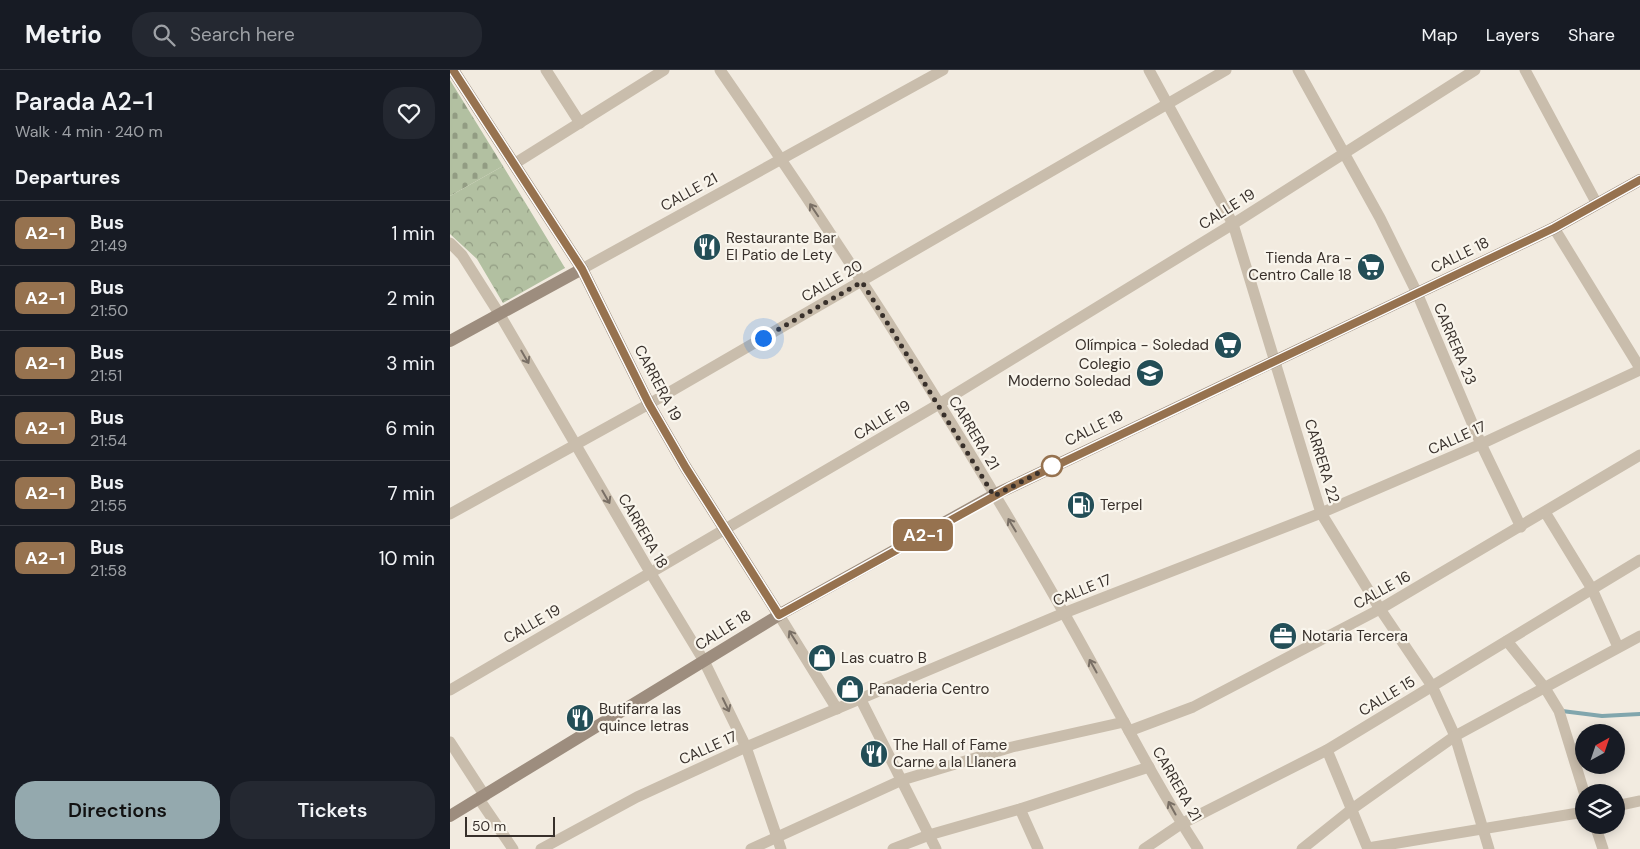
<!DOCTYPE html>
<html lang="en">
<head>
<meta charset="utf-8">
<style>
  :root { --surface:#171b24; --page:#242831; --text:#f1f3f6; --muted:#9ea1a6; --line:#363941; --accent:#94a9ae }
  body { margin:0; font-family:"DM Sans",sans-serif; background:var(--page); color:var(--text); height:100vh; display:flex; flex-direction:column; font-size:19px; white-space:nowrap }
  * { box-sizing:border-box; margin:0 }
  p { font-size:16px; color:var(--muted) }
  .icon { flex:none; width:28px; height:28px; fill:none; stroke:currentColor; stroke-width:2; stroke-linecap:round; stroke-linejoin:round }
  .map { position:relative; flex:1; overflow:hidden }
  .panel { display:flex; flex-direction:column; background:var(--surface); width:450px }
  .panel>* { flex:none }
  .badge { padding:0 10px; border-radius:8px; font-size:18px; line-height:32px }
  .needle { width:32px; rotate:40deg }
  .controls { position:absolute; left:1125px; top:654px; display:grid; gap:10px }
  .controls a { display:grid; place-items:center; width:50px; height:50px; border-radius:50%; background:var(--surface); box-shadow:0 2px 12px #0003; font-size:25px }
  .scale { position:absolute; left:15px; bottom:12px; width:90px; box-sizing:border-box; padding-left:5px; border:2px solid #38302b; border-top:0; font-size:14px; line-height:18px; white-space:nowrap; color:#38302b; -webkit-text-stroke:4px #f9f5ec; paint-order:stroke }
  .you { position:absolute; width:25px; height:25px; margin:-12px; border:4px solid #fff; border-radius:50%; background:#1a73e8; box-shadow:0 0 0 8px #1a73e833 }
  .map>.badge { position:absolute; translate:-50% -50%; box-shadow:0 0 0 2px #fff }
  h2 { padding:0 15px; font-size:19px; line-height:45px }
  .round { display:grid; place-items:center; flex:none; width:52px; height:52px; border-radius:20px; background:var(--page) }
  .head { display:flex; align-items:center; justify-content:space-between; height:85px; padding:0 15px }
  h1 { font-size:24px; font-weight:600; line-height:38px }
  .action { display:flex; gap:10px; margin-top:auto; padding:10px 15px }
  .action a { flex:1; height:58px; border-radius:20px; background:var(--accent); color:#111; font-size:20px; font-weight:600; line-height:58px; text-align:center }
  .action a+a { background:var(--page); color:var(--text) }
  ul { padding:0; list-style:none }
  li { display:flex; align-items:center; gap:15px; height:65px; padding:0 15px; border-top:1px solid var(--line) }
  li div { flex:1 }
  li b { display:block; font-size:19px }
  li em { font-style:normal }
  li .badge { min-width:55px; font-weight:700; text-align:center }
  header { display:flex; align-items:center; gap:30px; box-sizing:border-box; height:70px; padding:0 25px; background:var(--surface); border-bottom:1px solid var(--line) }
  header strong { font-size:24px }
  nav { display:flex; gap:28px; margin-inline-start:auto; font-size:18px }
  .search { width:350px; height:45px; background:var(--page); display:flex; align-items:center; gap:12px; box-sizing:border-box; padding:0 18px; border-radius:20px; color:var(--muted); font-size:19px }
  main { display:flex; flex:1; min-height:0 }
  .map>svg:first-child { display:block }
</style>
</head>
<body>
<header>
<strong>Metrio</strong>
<div class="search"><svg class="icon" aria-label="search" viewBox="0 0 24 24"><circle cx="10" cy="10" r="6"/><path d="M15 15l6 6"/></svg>Search here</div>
<nav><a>Map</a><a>Layers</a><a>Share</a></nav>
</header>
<main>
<section class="panel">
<div class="head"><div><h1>Parada A2-1</h1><p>Walk · 4 min · 240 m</p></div><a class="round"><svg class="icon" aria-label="heart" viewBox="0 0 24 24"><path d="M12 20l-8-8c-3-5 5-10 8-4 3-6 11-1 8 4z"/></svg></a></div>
<h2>Departures</h2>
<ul>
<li><span class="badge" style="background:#96724f;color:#fff">A2-1</span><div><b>Bus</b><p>21:49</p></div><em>1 min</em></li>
<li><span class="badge" style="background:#96724f;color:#fff">A2-1</span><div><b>Bus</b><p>21:50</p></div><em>2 min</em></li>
<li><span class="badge" style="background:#96724f;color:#fff">A2-1</span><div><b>Bus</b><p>21:51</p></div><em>3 min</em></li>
<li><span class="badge" style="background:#96724f;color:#fff">A2-1</span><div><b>Bus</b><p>21:54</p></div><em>6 min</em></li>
<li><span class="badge" style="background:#96724f;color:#fff">A2-1</span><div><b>Bus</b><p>21:55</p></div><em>7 min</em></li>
<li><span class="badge" style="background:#96724f;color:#fff">A2-1</span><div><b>Bus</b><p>21:58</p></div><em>10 min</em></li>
</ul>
<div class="action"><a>Directions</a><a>Tickets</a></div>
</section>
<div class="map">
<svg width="1190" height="779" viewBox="0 0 1190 779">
  <defs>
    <pattern id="cemetery-stones" width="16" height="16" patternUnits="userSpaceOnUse" patternTransform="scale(1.25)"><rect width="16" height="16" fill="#b2c0a1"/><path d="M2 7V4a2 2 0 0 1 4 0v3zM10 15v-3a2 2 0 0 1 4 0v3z" fill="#929c83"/></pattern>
    <pattern id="park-crowns" width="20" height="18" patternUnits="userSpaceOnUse" patternTransform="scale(1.25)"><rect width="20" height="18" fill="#b2c0a1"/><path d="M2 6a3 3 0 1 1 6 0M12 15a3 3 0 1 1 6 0" fill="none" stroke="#929c83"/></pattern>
  </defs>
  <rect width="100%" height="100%" fill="#f2ebe0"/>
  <polygon fill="url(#cemetery-stones)" points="0,10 53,96 0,126"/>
  <polygon fill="url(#park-crowns)" points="53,96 115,198 53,233 27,189 0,164 0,126"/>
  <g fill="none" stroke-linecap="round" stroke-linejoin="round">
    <polyline stroke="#81a6ad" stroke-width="4" points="1112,641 1152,646 1190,644"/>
    <g stroke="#c9bdac" stroke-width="11">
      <polyline points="96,0 130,53"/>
      <path d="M 270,0 C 392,176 508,357 614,543 C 659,622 699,703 748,779"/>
      <polyline points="699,0 783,154 871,443 930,539 982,616 1005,666 1039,779"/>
      <polyline points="848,0 930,148 967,223 1031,374 1071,457"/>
      <polyline points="1075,0 1147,134"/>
      <polyline points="64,94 214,0"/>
      <polyline points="1104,158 1190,298"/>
      <polyline points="0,173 12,185 50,245 200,502 254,591 296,677 331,779"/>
      <polyline points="132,199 493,0"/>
      <polyline points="1095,442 1142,519 1168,577"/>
      <polyline points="0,444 199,334 776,0"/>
      <polyline points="329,545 387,639"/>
      <polyline points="1057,571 1095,618 1109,641 1134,722"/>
      <polyline points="0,620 489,334 783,154 1025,0"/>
      <polyline points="411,630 486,779"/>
      <polyline points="679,661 743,637 930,539 1190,385"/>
      <polyline points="0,672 35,726"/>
      <polyline points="877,680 918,779"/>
      <polyline points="29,729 63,779"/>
      <polyline points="1166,736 1190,731"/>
      <polyline points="570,739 588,779"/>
      <polyline points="1145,755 1153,779"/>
      <polyline points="918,778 1134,742"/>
      <polyline points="91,779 187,727 296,677 614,543 871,443 1031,374 1190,300"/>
      <polyline points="301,779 452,710 562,677 674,652"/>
      <polyline points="443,779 479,765 570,739 699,697"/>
      <polyline points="694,779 731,754 877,680 1190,490"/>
      <polyline points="852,779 902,739 1005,666 1190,566"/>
    </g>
    <g stroke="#9d8d7e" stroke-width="12">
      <polyline points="3,0 132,199 199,334 236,398 329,545"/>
      <polyline points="0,271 132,199"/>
      <polyline points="0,746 334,542 544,425 1104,158 1190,110"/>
    </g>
  </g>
  <defs><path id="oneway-shaft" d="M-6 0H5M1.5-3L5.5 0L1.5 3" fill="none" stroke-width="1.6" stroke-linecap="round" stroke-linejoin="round" transform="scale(1.25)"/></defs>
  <g stroke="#796f65">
    <use href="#oneway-shaft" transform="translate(364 140) rotate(-124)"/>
    <use href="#oneway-shaft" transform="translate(75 287) rotate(60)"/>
    <use href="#oneway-shaft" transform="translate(156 427) rotate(60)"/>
    <use href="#oneway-shaft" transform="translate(562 455) rotate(-121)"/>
    <use href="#oneway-shaft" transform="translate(343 567) rotate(-122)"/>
    <use href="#oneway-shaft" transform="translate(643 596) rotate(-119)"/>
    <use href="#oneway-shaft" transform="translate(276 635) rotate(64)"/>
    <use href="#oneway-shaft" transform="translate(722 738) rotate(-119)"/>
  </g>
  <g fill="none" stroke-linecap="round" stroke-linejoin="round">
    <defs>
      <polyline id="line" points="3,0 132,199 199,334 236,398 329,545 559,418 1104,158 1190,110"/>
    </defs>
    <use href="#line" stroke="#fff" stroke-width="11"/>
    <use href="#line" stroke="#96724f" stroke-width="8"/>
    <polyline stroke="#38302b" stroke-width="5" stroke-dasharray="0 9" points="313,268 412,212 544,426 602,396"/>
  </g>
  <defs>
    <symbol id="restaurant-disc" viewBox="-11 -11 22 22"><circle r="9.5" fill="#234e57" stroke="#f9f5ec"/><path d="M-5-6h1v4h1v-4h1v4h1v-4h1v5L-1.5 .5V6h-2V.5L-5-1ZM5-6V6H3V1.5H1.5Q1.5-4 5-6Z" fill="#fff"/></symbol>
    <symbol id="supermarket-disc" viewBox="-11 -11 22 22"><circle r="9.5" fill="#234e57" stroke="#f9f5ec"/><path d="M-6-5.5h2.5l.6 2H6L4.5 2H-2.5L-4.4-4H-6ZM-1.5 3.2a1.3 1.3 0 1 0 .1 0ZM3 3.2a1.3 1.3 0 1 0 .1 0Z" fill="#fff"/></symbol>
    <symbol id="school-disc" viewBox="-11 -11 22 22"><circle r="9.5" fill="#234e57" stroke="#f9f5ec"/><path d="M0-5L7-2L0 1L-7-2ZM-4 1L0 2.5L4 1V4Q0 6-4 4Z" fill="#fff"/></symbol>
    <symbol id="fuel-disc" viewBox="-11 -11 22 22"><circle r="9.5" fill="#234e57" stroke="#f9f5ec"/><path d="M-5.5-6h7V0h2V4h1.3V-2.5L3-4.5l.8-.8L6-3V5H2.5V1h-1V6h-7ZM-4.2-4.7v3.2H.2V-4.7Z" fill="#fff"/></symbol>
    <symbol id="office-disc" viewBox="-11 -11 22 22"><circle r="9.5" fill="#234e57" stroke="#f9f5ec"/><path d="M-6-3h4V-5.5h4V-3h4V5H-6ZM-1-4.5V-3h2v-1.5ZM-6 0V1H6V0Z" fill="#fff"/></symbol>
    <symbol id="shop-disc" viewBox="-11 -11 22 22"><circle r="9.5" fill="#234e57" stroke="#f9f5ec"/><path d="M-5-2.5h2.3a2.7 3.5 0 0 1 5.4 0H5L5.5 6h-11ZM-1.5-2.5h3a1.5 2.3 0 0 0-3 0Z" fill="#fff"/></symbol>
  </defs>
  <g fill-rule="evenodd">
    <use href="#restaurant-disc" x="241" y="161" width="32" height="32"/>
    <use href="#supermarket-disc" x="905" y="181" width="32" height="32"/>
    <use href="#supermarket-disc" x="762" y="259" width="32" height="32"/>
    <use href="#school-disc" x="684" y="287" width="32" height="32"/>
    <use href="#fuel-disc" x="615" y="419" width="32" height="32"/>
    <use href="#office-disc" x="817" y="550" width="32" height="32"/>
    <use href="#shop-disc" x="356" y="572" width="32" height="32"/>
    <use href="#shop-disc" x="384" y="603" width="32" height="32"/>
    <use href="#restaurant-disc" x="114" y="632" width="32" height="32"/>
    <use href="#restaurant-disc" x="408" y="668" width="32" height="32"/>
  </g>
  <circle fill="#fff" stroke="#96724f" stroke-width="2.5" cx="602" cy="396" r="10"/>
  <g text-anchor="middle" stroke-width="4.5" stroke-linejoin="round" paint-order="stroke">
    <g font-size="15" fill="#38302b" stroke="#f9f5ec">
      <text transform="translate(239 122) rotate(-29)" y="5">CALLE 21</text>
      <text transform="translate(777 139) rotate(-32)" y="5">CALLE 19</text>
      <text transform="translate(1010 185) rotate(-26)" y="5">CALLE 18</text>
      <text transform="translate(382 211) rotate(-30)" y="5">CALLE 20</text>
      <text transform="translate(1005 274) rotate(67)" y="5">CARRERA 23</text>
      <text transform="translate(208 313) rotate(62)" y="5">CARRERA 19</text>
      <text transform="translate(432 350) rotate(-31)" y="5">CALLE 19</text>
      <text transform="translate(644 358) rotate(-26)" y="5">CALLE 18</text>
      <text transform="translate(524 363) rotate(59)" y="5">CARRERA 21</text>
      <text transform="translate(1007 368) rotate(-24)" y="5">CALLE 17</text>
      <text transform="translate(872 391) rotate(73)" y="5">CARRERA 22</text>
      <text transform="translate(193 461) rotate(60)" y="5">CARRERA 18</text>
      <text transform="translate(632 520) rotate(-22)" y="5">CALLE 17</text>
      <text transform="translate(932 520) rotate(-29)" y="5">CALLE 16</text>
      <text transform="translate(82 554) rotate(-30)" y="5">CALLE 19</text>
      <text transform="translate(273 560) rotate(-32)" y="5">CALLE 18</text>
      <text transform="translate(937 626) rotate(-31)" y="5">CALLE 15</text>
      <text transform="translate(258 678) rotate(-24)" y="5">CALLE 17</text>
      <text transform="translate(727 714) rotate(60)" y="5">CARRERA 21</text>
    </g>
    <g font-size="15" fill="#38302b" stroke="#f9f5ec" text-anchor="start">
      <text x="276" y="173">Restaurante Bar<tspan x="276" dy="17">El Patio de Lety</tspan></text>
      <text x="902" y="193" text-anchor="end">Tienda Ara -<tspan x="902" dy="17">Centro Calle 18</tspan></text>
      <text x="759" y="280" text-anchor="end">Olímpica - Soledad</text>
      <text x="681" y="299" text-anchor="end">Colegio<tspan x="681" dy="17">Moderno Soledad</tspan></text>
      <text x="650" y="440">Terpel</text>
      <text x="852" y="571">Notaria Tercera</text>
      <text x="391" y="593">Las cuatro B</text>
      <text x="419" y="624">Panaderia Centro</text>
      <text x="149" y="644">Butifarra las<tspan x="149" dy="17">quince letras</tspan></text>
      <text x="443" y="680">The Hall of Fame<tspan x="443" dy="17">Carne a la Llanera</tspan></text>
    </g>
  </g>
</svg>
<div class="controls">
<a><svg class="needle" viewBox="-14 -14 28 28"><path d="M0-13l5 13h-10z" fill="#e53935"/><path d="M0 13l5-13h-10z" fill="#9ea1a6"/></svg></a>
<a><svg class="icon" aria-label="layers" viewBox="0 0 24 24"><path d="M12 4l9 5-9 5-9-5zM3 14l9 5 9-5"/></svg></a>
</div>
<div class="scale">50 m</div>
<div class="you" style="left:313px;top:268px"></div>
<b class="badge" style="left:473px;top:465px;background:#96724f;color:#fff">A2-1</b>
</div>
</main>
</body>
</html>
